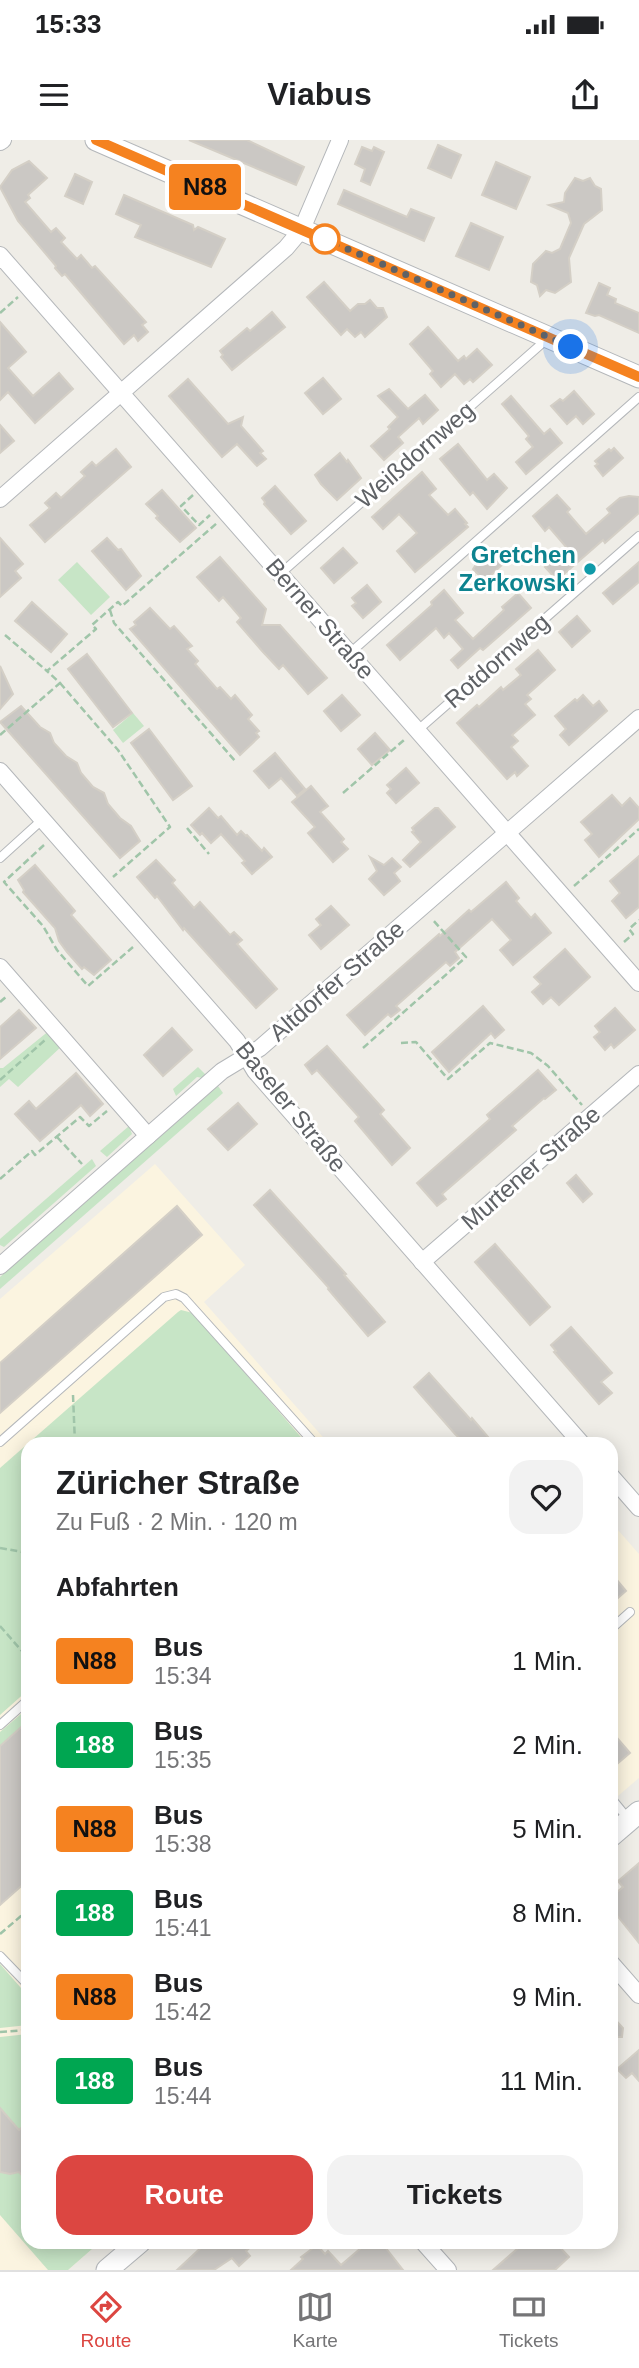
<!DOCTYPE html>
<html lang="de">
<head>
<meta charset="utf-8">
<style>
  :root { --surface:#fff; --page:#f2f2f2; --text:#202124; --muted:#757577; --line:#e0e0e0; --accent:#dc4641 }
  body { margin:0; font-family:Arial,sans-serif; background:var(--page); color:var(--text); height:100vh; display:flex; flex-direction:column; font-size:26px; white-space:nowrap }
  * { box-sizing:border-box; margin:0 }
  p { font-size:23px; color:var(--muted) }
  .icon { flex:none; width:38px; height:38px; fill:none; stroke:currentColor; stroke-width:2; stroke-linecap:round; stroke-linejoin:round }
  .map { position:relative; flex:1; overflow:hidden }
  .side { position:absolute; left:21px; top:1297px; width:597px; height:812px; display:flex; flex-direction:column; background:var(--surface); border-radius:21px; box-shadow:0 4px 18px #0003 }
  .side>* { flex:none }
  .badge { padding:0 14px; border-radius:5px; font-size:24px; line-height:46px }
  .you { position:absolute; width:35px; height:35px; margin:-18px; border:5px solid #fff; border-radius:50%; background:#1a73e8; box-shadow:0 0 0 10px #1a73e833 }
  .map>.badge { position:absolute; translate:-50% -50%; box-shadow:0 0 0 4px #fff }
  h2 { padding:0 35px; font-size:26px; line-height:63px }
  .round { display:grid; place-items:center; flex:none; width:74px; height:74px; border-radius:21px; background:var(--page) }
  .summary { display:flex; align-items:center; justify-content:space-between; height:119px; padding:0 35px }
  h1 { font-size:33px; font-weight:600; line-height:52px }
  .primary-button { display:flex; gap:14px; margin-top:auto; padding:14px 35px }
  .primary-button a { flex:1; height:80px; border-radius:21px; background:var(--accent); color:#fff; font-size:28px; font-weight:600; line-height:80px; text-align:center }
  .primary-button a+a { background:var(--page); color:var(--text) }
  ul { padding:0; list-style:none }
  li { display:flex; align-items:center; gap:21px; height:84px; padding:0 35px }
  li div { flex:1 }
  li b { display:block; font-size:26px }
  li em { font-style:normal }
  li .badge { min-width:77px; font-weight:700; text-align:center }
  .status { display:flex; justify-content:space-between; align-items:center; height:49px; padding:0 35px; background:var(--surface); direction:ltr }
  .status svg { height:19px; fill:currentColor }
  header { display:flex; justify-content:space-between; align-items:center; height:91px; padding:0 35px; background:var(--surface); font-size:32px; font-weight:600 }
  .dock { display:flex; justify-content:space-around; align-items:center; height:98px; border-top:2px solid var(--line); background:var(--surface); font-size:19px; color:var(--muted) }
  .dock a { display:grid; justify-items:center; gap:4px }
  .dock .current { color:var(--accent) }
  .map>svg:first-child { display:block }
</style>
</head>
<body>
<div class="status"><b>15:33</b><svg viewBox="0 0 49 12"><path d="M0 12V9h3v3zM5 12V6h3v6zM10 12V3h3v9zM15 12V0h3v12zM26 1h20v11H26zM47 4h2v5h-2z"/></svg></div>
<header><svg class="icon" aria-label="menu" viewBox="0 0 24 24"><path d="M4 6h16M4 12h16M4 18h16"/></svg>Viabus<svg class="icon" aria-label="share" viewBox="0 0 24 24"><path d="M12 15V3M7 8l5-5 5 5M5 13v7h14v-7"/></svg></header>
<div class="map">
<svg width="639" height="2130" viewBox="0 0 639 2130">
  <rect width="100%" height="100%" fill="#efede7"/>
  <g fill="#fbf4e0">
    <polygon points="155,1024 245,1125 204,1162 329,1304 28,1304 28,2102 100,2102 68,2130 0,2130 0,1159"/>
    <polygon points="611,1382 639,1414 639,1638 611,1662"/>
  </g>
  <g fill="#c7e5c6">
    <polygon points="77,422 110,457 91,475 58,440"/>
    <polygon points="133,573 144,586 123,603 113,590"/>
    <polygon points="50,890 63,905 18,947 9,939 0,947 0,928 3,928"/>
    <polygon points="198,927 206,935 203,938 197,937 176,956 173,949"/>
    <polygon points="218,946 223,953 0,1149 0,1137"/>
    <polygon points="129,986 132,994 107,1017 100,1011"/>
    <polygon points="92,1019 96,1026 4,1107 0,1105 0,1099"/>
    <polygon points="181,1170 193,1173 307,1304 28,1304 28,1550 0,1575 0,1328 178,1172"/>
    <polygon points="28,1568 28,1581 0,1606 0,1592"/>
    <polygon points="0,1824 28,1856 28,1885 0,1888"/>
    <polygon points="28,1894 28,1982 19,1990 0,1968 0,1897"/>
    <polygon points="18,2030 28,2042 28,2102 100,2102 68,2130 48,2130 0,2075 0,2032 10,2034"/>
  </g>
  <g fill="#cbc8c4" stroke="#d4cfc6" stroke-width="2">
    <polygon points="189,0 247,0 304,27 296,45"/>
    <polygon points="438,5 461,15 451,38 428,28"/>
    <polygon points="362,7 372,11 374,7 384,12 370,45 361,41 365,29 355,24"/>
    <polygon points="29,21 47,38 28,55 30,58 25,62 51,92 56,88 65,98 61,102 77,119 81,115 92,128 95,126 146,182 142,185 148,192 138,201 134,195 124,204 82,154 65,134 62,136 55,128 56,126 18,81 0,47 12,30"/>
    <polygon points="496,22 530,37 516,69 482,55"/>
    <polygon points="75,34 92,42 83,64 65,56"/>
    <polygon points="575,38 583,41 590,38 595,46 601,49 602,70 584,84 569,118 571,142 555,153 546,150 540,156 537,145 531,142 533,124 546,111 552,113 560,109 571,83 568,73 549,65 564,62 565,53"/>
    <polygon points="344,50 407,77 411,69 434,78 424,101 338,64"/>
    <polygon points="124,55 193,85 194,90 198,87 225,99 211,127 135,97 141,85 116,74"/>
    <polygon points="471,83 503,97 489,130 456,116"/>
    <polygon points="324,142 350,171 358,164 365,164 370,160 377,168 383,168 387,177 365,197 361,192 355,197 347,189 341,195 307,157"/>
    <polygon points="599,143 610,148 607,155 616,159 615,163 639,173 639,193 599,175 595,176 586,173"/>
    <polygon points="272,172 285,187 232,230 221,217 223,215 220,211 247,188 250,191"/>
    <polygon points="0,182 26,212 8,228 33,256 59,233 73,249 35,283 8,252 0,260"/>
    <polygon points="428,187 458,221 464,216 466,219 477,209 492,225 473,242 470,239 464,244 455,234 441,247 430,234 433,231 410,204"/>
    <polygon points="323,238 341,259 323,274 305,253"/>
    <polygon points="188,239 228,284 243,277 241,286 263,311 260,313 266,319 257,326 237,304 222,317 169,256"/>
    <polygon points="389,249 408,269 425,255 438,270 423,284 419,278 398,297 403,303 384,320 371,306 390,289 388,287 398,277 378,256"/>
    <polygon points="574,251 594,274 583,284 576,276 567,284 551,266 560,259 563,261"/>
    <polygon points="511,256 544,294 550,289 562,303 526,334 516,322 533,307 526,299 529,296 502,264"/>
    <polygon points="0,285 14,301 0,313"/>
    <polygon points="458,304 487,340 494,334 507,348 487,369 473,352 470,355 440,319"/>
    <polygon points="614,308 623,318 603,336 595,326 598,324 595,321 609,309 611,311"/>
    <polygon points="116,309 131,327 45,402 30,385 50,368 45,363 56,353 61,358 85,336 81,332 92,322 96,326"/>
    <polygon points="340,313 347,322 348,320 361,338 337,360 321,344 315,335"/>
    <polygon points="422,332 436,349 429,355 448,375 455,369 467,383 465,384 468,387 415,432 397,411 417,393 399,374 383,389 372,377"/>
    <polygon points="275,346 306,381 291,394 264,364 265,362 262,358"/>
    <polygon points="162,350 196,388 180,402 156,378 158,376 146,364"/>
    <polygon points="557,355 570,369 567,372 586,394 610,373 607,369 620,358 629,356 639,357 639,373 605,403 603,400 557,440 545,427 567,408 549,387 545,391 533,376"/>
    <polygon points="0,398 23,424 15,431 21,438 0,457"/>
    <polygon points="107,398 118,410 121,409 141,436 126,450 92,411"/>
    <polygon points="343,408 357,423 334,443 321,428"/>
    <polygon points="494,410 497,413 500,410 508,419 485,441 473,429 477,423"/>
    <polygon points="220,417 266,469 262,485 280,485 327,538 308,554 283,525 279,529 263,512 237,482 241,478 223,457 219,461 197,437"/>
    <polygon points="639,422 639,442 613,464 603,453"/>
    <polygon points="367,445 381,462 363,478 352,466 356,463 352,458"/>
    <polygon points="444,450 463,473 455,480 473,499 504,470 502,467 518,453 531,468 483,510 480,508 458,528 451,520 463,509 449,493 444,498 436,488 400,520 387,505 432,465 431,462"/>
    <polygon points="32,462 67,494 51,512 15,481"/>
    <polygon points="150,468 170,489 174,486 192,506 187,509 198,521 195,524 217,549 220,547 231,559 235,555 252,575 248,579 259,591 256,593 259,597 240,615 130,489 136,485 134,482"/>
    <polygon points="577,476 590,491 572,507 559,492"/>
    <polygon points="538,510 555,530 527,555 531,559 525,564 535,575 512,595 518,601 511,607 528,626 517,636 515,632 507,639 457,583 477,565 479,567 501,547 503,550 521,535 516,529"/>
    <polygon points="87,514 132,573 113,587 68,529"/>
    <polygon points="0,526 13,554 0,569"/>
    <polygon points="342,555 360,575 341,591 324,571"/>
    <polygon points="583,555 593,566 599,561 607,571 569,605 560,595 566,589 555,576 575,559 577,561"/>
    <polygon points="21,566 40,587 50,593 54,603 66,616 77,623 81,633 93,647 104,653 108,664 120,678 131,686 140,701 120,718 0,582"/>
    <polygon points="149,589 192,646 173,660 131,603"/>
    <polygon points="375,593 390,610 372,625 358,609"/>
    <polygon points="275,613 305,649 297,656 281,638 269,648 254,631"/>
    <polygon points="406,628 419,643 396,663 387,653 391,649 387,645"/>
    <polygon points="311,646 328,666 320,672 344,699 341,702 348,709 333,722 308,693 315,687 292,662"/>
    <polygon points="612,655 622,666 630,658 639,668 639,679 599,717 585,700 592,694 581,682"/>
    <polygon points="209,668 218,678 221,676 237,695 241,691 246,696 247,695 262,711 264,708 272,717 252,734 242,723 245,721 221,694 211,703 202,693 200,695 191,685"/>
    <polygon points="435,668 438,668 455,687 410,727 403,720 421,702 412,692 414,691 412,688"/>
    <polygon points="639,716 639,767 626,778 612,761 620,753 610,741"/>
    <polygon points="370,717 384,725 392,718 401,727 394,733 400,741 384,755 369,739 377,731"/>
    <polygon points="156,720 175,740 172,743 194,768 200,762 230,795 234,792 242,800 237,804 277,849 256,868 184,788 183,790 157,756 155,758 137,737"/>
    <polygon points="35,725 75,771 71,775 111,820 94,835 84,827 82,829 67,812 59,801 55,788 23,752 24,750 18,740"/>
    <polygon points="506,742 519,758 516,761 531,778 535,774 551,793 513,825 500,810 511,800 492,779 455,812 459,818 450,826 446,822 396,866 400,870 391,877 388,874 365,895 347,875 439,794 440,796 469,770 471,772"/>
    <polygon points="331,766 349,785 321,809 309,795 321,785 316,779"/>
    <polygon points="565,809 590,837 559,865 551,857 543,864 532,852 541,844 534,837"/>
    <polygon points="483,866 504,890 495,898 491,893 449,932 432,912"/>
    <polygon points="615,868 635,890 614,908 611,904 605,910 594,897 600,892 595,886"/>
    <polygon points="19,870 36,888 0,919 0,887"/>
    <polygon points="172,888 192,910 163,936 144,915"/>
    <polygon points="327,906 384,970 380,974 410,1008 392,1025 355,981 359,977 317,930 312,934 305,925"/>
    <polygon points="538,930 556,950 545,959 544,958 512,986 516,990 442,1054 446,1059 437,1066 417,1043 490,979 487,975"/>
    <polygon points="76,933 103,964 90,976 81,965 40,1001 15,974 29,961 36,969"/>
    <polygon points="238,963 257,984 228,1010 208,989"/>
    <polygon points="576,1035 592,1054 583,1062 567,1043"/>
    <polygon points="270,1050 346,1134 344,1135 385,1182 368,1196 328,1149 329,1148 254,1065"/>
    <polygon points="177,1066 202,1095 0,1273 0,1223"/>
    <polygon points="495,1104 550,1167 530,1185 475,1122"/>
    <polygon points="571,1187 612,1233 601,1242 612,1253 599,1264 554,1212 556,1211 551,1205"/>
    <polygon points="429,1233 471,1280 472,1278 494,1304 466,1304 455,1294 414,1247"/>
    <polygon points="611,1433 626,1451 611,1464"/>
    <polygon points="28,1581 28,1740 0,1765 0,1606"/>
    <polygon points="611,1591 630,1613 611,1629"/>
    <polygon points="639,1723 639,1803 611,1768 611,1757 623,1747 618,1741"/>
    <polygon points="611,1875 623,1888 622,1897 611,1897"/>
    <polygon points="639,1910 639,1941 632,1933 626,1938 617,1929"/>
    <polygon points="0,1968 19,1990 28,1982 28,2042 19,2032 10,2034 0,2032"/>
    <polygon points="207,2102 257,2102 246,2111 250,2116 239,2126 232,2118 214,2130 177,2130"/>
    <polygon points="368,2102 377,2102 384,2108 385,2107 403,2130 291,2130 303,2119 301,2117 317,2105 325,2114 328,2111 341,2125"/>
    <polygon points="525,2102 555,2102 569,2117 555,2130 493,2130"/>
  </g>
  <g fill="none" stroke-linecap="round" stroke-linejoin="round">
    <defs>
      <g id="service">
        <polyline points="280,434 547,199"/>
        <polyline points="350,513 639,257"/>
        <polyline points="418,590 639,396"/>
        <polyline points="0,718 43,679"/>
        <polyline points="0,1302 164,1157 176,1154 184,1158 315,1304"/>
        <polyline points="611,1489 630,1472"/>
        <polyline points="0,1585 28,1560"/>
        <polyline points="611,1658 629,1680"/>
        <polyline points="0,1816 28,1845"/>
      </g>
      <g id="minor">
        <polyline points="0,2 3,0"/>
        <polyline points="0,115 639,843"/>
        <polyline points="0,359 286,108 302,89 340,0"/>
        <polyline points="0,631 237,901 255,931 582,1304"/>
        <polyline points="0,827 148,996"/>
        <polyline points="422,1122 639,934"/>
        <polyline points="0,1126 222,931 260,908 639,578"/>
        <polyline points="611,1336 639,1368"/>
        <polyline points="611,1823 639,1855"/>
        <polyline points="423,2102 448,2130"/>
      </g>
      <g id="tertiary">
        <polyline points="96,0 639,237"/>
        <polyline points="611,1696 639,1672"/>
        <polyline points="107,2130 140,2102"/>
      </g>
    </defs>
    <use href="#service" stroke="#b4b7ba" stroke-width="10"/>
    <use href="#minor" stroke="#b4b7ba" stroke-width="18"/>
    <use href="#tertiary" stroke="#b4b7ba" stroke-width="23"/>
    <g stroke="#a0c5a9" stroke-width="2.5" stroke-dasharray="7 3.5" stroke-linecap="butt">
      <polyline points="0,173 18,157"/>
      <polyline points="193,355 181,366 199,385 210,375"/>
      <polyline points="110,470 114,483 236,622"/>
      <polyline points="5,495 47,531"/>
      <polyline points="60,543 118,610 170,687 113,737"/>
      <polyline points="0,595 60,543 47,531 96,489 92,485 118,462 122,466 217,383"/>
      <polyline points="343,653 404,600"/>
      <polyline points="187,688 209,714"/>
      <polyline points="44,705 4,742 43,786 57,810 88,846 133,807"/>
      <polyline points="574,746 639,689"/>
      <polyline points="624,802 633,794 629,789 639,780"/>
      <polyline points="0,862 7,856"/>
      <polyline points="401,903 416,902 448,939 490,903 531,913 548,926 582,965"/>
      <polyline points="363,908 466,817 432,779"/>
      <polyline points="0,940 45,900"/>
      <polyline points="57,997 82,1024"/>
      <polyline points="0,1039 32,1011 35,1015 80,977 89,986 107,971"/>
      <polyline points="73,1255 75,1304"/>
      <polyline points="0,1408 28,1413"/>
      <polyline points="0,1486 28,1518"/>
      <polyline points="0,1794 28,1770"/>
      <polyline points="0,1892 28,1890"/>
    </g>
    <use href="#service" stroke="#fff" stroke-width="8"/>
    <use href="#minor" stroke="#fff" stroke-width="16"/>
    <use href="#tertiary" stroke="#fff" stroke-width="21"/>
  </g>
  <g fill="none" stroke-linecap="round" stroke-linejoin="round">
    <defs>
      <polyline id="line" points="96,0 639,237"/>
    </defs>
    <use href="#line" stroke="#fff" stroke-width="16"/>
    <use href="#line" stroke="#f58220" stroke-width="10"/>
    <polyline stroke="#5f6266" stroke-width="7" stroke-dasharray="0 12.6" points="325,99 571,207"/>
  </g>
  <circle fill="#fff" stroke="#f58220" stroke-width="3.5" cx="325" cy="99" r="14"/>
  <circle fill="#0f9aa8" stroke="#fff" stroke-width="2.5" cx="590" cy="429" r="7"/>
  <g text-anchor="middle" stroke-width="6" stroke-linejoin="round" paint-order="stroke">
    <g font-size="24" fill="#5f6266" stroke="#fff">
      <text transform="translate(415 315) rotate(-41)" y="8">Weißdornweg</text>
      <text transform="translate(320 479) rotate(49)" y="8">Berner Straße</text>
      <text transform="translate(497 521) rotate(-41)" y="8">Rotdornweg</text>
      <text transform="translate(337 841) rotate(-41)" y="8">Altdorfer Straße</text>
      <text transform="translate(291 967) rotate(51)" y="8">Baseler Straße</text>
      <text transform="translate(531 1028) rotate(-41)" y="8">Murtener Straße</text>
    </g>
    <g font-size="24" font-weight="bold" fill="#0d838f" stroke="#fff" text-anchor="end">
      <text x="576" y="423">Gretchen<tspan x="576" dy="28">Zerkowski</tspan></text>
    </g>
  </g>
</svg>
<div class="you" style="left:571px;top:207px"></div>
<b class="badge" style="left:205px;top:47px;background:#f58220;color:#111">N88</b>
<section class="side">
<div class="summary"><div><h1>Züricher Straße</h1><p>Zu Fuß · 2 Min. · 120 m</p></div><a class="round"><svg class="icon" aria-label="heart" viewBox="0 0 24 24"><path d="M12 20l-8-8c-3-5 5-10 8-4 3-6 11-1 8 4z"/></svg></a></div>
<h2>Abfahrten</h2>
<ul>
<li><span class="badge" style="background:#f58220;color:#111">N88</span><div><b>Bus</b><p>15:34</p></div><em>1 Min.</em></li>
<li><span class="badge" style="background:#00a651;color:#fff">188</span><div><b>Bus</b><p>15:35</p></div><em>2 Min.</em></li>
<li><span class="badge" style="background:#f58220;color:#111">N88</span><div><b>Bus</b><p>15:38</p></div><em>5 Min.</em></li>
<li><span class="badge" style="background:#00a651;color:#fff">188</span><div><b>Bus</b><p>15:41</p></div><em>8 Min.</em></li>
<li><span class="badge" style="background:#f58220;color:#111">N88</span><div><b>Bus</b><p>15:42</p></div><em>9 Min.</em></li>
<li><span class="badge" style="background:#00a651;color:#fff">188</span><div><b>Bus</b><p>15:44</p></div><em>11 Min.</em></li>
</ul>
<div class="primary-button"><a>Route</a><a>Tickets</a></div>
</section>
</div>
<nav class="dock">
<a class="current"><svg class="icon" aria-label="directions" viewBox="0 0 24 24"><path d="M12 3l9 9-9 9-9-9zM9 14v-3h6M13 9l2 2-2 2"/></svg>Route</a>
<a><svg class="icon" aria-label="map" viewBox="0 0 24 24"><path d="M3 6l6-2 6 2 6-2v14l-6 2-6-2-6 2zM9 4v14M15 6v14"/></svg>Karte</a>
<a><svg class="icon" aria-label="tickets" viewBox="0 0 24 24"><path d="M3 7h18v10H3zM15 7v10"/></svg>Tickets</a>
</nav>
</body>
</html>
